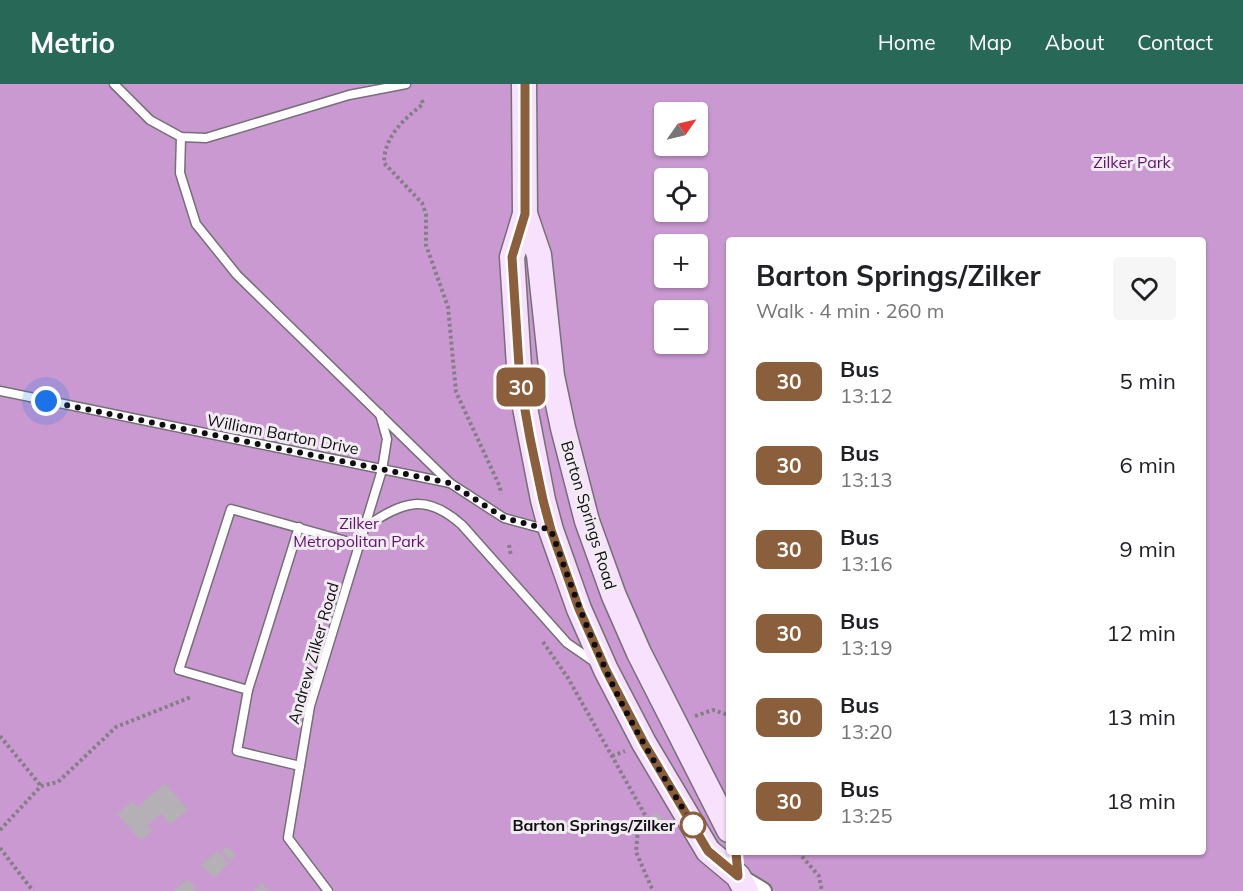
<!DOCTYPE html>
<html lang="en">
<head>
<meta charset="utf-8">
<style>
  :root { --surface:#fff; --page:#f6f6f6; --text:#202124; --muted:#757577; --accent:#286856 }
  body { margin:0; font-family:Mulish,sans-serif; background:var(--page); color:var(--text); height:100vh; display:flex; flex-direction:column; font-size:22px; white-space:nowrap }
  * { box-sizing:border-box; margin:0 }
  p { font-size:20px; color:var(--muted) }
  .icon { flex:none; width:33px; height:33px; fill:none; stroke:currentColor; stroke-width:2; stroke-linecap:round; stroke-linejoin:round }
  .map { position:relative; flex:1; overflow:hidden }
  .details { position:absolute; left:726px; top:153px; width:480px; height:618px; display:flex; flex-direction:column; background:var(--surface); border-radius:6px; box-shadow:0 2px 4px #0004 }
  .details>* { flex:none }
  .badge { padding:0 12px; border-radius:9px; font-size:21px; line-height:39px }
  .needle { width:39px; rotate:56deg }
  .controls { position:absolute; left:654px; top:18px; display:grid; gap:12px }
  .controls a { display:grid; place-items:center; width:54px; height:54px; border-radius:6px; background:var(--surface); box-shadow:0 2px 4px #0004; font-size:30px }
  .you { position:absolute; width:30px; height:30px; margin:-15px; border:4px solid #fff; border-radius:50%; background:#1a73e8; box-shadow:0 0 0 9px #1a73e833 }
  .map>.badge { position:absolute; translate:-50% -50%; box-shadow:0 0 0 3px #fff }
  .round { display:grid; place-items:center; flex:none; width:63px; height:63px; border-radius:6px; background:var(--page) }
  .overview { display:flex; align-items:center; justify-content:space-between; height:102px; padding:0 30px }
  h1 { font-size:28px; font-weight:700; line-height:45px }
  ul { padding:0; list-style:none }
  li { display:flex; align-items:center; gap:18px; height:84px; padding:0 30px }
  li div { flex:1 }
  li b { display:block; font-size:22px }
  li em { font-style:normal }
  li .badge { min-width:66px; font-weight:700; text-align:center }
  header { display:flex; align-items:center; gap:36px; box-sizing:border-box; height:84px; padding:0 30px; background:var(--accent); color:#fff }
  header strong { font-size:28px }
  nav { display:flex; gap:33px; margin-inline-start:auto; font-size:21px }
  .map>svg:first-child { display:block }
</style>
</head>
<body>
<header>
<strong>Metrio</strong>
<nav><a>Home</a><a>Map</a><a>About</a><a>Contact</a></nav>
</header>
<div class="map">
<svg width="1243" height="807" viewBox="0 0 1243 807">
  <rect width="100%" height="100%" fill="#e4dee5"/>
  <path fill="#ca99d2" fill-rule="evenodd" d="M 0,0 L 1243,0 L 1243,807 L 0,807 ZM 664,28 L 698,28 L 698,62 L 664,62 ZM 664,94 L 698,94 L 698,128 L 664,128 ZM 729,156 L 1203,156 L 1203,768 L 729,768 ZM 664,160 L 698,160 L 698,194 L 664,194 ZM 664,226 L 698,226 L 698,260 L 664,260 Z"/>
  <g fill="#b5afb6">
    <polygon points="165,699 188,726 170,741 161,730 147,742 152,747 141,757 117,730 132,717 137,723"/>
    <polygon points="659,728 668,746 659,751 649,733"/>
    <polygon points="228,762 236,772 230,777 221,767"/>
    <polygon points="217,766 229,780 214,794 201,781"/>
    <polygon points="188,795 196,805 193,807 173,807"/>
    <polygon points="262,799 269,807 253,807"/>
  </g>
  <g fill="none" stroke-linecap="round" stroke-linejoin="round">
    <defs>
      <g id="lane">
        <polyline points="114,0 150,36 181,53 206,54 349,11 406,0"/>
        <polyline points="181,53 180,89 196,140 237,191 450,399"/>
        <polyline points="0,307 450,399 504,434 548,446"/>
        <path d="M 365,443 C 403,418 425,408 462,441 L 567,559 L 596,579"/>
        <polyline points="248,606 299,443"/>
        <polyline points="300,682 237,667 248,606 179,586 231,425 360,461"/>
        <polyline points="328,807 288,754 310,622 382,386 387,355 380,330"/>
      </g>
      <polyline id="street" points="738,792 763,807"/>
      <g id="secondary">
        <polyline points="524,0 525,130 512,173 520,298 543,416 551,446 579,525 606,586 644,659 708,767 738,792 746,807"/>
        <polyline points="525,130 539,171 552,292 563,344 587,437 614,512 639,569 729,746"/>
      </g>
    </defs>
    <use href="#lane" stroke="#756f76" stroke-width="11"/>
    <use href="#street" stroke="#756f76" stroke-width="20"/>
    <use href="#secondary" stroke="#756f76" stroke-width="27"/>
    <g stroke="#837f84" stroke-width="4" stroke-dasharray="3 3" stroke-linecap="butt">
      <path d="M 422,16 L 423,20 C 403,36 384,53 384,79 L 422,119 L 426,130 L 426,161 L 448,223 L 456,308 L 500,403 L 501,410"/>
      <polyline points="509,461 511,472"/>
      <polyline points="543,558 568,594 649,738 638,745 636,768 653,807"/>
      <polyline points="695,632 713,626 729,631"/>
      <polyline points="0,652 41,702"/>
      <polyline points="612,672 625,667"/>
      <polyline points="0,746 41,702 58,698 116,643 191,613"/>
      <polyline points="0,764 33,807"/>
      <polyline points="798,768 819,792 822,807"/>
    </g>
    <use href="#lane" stroke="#fff" stroke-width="8"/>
    <use href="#street" stroke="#fff" stroke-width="16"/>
    <use href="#secondary" stroke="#f8e1fc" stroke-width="24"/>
  </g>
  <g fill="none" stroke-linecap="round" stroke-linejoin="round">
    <defs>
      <polyline id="line" points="525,0 525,130 512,173 520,298 530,354 543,416 551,446 579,525 606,586 644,659 708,767 738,792 736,768"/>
    </defs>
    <use href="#line" stroke="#fff" stroke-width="14"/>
    <use href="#line" stroke="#8b5e3c" stroke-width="9"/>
    <path stroke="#100e11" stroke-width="6" stroke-dasharray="0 10.8" d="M 46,317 L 450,399 L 504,434 L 551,446 C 568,493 584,539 605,584 C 629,639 662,690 693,741"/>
  </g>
  <circle fill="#fff" stroke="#8b5e3c" stroke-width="3" cx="693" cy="741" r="12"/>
  <g text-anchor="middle" stroke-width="6" stroke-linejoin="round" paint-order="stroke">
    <g font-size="16" fill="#631170" stroke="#f1ebf2">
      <text x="1132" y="84">Zilker Park</text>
      <text x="359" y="445">Zilker<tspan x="359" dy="18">Metropolitan Park</tspan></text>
    </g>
    <g font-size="16" fill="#100e11" stroke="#f1ebf2">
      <text transform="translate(283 350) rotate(11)" y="6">William Barton Drive</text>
      <text transform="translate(589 431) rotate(73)" y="6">Barton Springs Road</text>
      <text transform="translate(313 569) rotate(-74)" y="6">Andrew Zilker Road</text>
    </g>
    <g font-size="16" font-weight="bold" fill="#100e11" stroke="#f1ebf2" text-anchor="end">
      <text x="675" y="747">Barton Springs/Zilker</text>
    </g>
  </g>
</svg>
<div class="controls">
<a><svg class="needle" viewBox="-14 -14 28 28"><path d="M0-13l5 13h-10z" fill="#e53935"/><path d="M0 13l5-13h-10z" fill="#757577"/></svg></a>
<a><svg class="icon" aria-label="locate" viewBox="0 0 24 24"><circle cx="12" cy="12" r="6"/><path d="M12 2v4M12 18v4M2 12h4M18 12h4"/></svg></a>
<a>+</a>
<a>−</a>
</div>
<div class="you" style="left:46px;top:317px"></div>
<b class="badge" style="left:521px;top:303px;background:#8b5e3c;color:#fff">30</b>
<section class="details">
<div class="overview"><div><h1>Barton Springs/Zilker</h1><p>Walk · 4 min · 260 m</p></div><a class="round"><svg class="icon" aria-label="heart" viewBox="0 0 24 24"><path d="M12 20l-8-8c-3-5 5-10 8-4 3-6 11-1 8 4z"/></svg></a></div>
<ul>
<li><span class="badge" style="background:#8b5e3c;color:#fff">30</span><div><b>Bus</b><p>13:12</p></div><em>5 min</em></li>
<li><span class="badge" style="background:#8b5e3c;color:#fff">30</span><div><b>Bus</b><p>13:13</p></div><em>6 min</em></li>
<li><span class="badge" style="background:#8b5e3c;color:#fff">30</span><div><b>Bus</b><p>13:16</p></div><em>9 min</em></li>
<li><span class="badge" style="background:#8b5e3c;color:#fff">30</span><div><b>Bus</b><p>13:19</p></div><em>12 min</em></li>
<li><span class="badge" style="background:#8b5e3c;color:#fff">30</span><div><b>Bus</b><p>13:20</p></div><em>13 min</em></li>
<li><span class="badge" style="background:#8b5e3c;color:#fff">30</span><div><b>Bus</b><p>13:25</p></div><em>18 min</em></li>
</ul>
</section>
</div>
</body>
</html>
